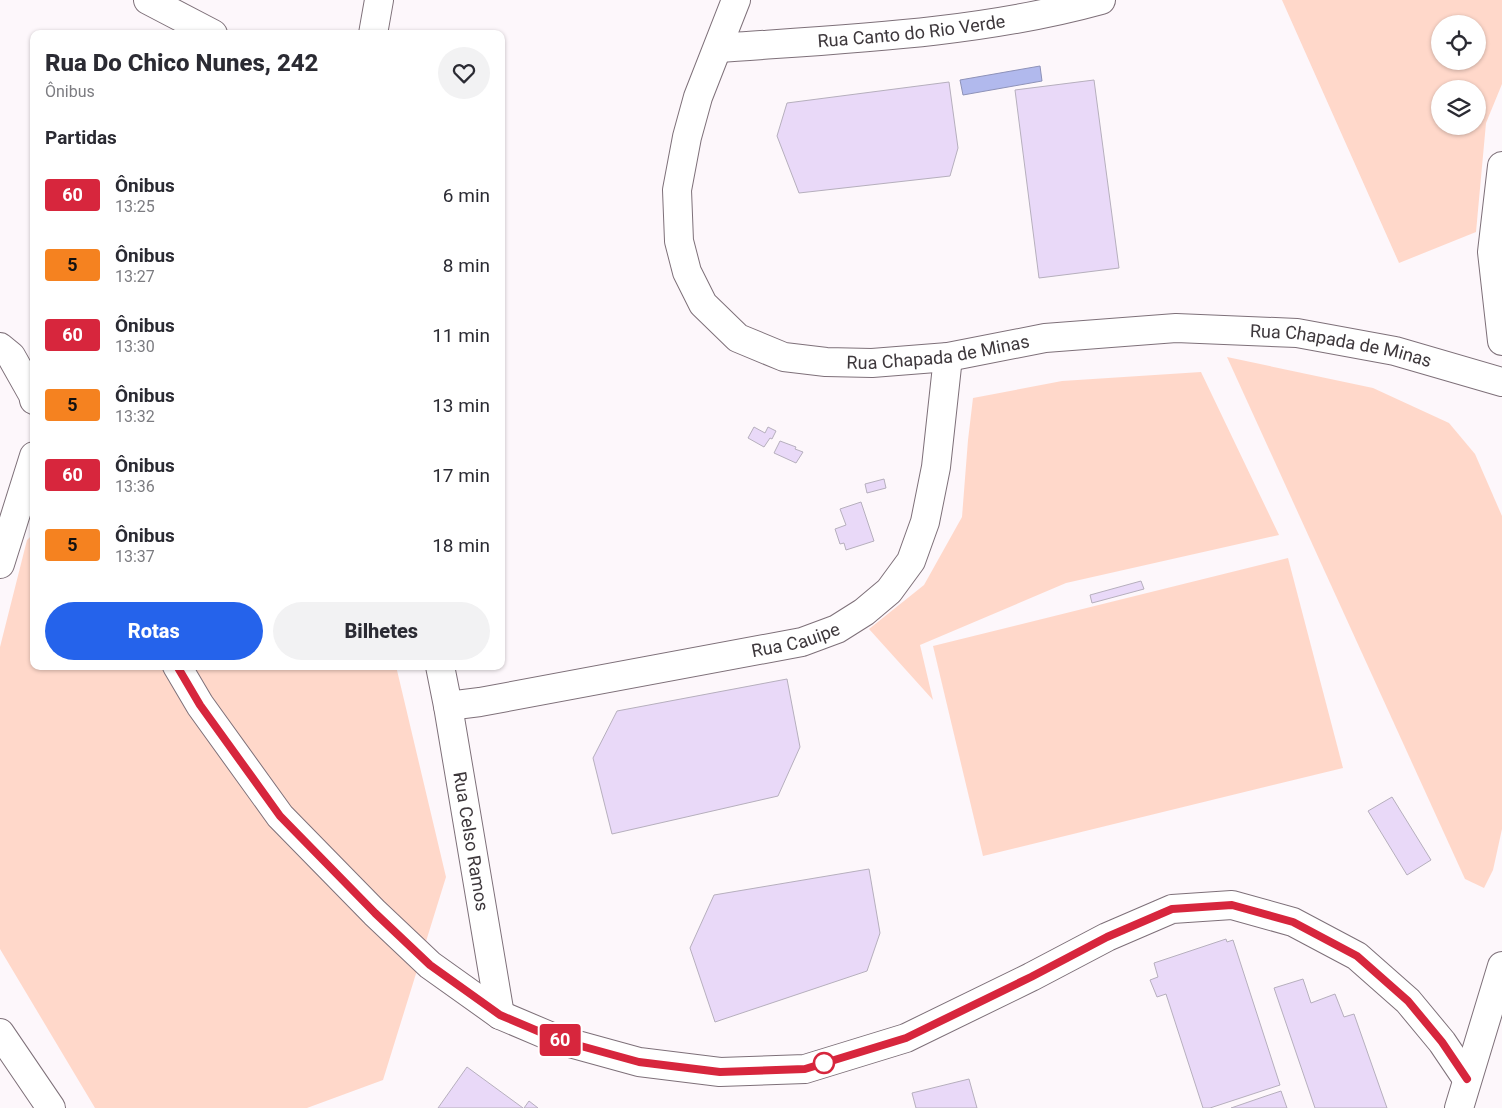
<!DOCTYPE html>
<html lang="pt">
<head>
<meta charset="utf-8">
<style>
  :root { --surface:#fff; --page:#f2f2f3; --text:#2b2b33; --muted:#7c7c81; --accent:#2563eb }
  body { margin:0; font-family:Roboto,sans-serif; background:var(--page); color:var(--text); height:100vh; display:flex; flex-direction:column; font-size:19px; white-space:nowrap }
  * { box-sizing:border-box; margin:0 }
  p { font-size:16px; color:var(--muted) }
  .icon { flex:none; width:28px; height:28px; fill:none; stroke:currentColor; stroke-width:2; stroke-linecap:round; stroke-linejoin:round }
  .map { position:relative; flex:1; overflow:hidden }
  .sheet { position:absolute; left:30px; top:30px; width:475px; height:640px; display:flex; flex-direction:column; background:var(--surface); border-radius:10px; box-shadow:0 1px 4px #0004 }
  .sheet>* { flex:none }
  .badge { padding:0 10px; border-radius:4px; font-size:18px; line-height:32px }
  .controls { position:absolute; left:1431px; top:15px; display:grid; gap:10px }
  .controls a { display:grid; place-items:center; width:55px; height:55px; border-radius:50%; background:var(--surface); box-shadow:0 1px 4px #0004; font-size:25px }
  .map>.badge { position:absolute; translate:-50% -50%; box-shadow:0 0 0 2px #fff }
  h2 { padding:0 15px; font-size:19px; line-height:45px }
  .round { display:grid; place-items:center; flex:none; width:52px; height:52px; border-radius:26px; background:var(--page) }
  .headline { display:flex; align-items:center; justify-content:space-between; height:85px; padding:0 15px }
  h1 { font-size:24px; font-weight:800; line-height:38px }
  .action { display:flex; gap:10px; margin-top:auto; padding:10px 15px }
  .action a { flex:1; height:58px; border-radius:30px; background:var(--accent); color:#fff; font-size:20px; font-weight:800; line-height:58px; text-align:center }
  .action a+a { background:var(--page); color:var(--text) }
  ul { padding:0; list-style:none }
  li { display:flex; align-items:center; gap:15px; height:70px; padding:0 15px }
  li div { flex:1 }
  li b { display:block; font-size:19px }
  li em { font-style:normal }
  li .badge { min-width:55px; font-weight:700; text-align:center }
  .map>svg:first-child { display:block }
</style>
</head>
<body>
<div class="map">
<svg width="1502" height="1108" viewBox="0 0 1502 1108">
  <rect width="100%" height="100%" fill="#fdf7fb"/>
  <g fill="#ffd8ca" fill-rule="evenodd">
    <path d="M 1282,0 L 1502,0 L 1502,84 L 1486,123 L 1476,232 L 1399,263 ZM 1440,24 L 1478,24 L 1478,61 L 1440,61 ZM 1440,89 L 1478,89 L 1478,126 L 1440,126 Z"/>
    <polygon points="1227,357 1373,388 1449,423 1475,454 1502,516 1502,829 1493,870 1484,888 1465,879"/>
    <polygon points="1201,372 1279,535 1066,583 920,645 933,700 869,629 924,585 962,517 968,440 973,398 1062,381"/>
    <polygon points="34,533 34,666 396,666 446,877 383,1080 307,1108 95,1108 0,949 0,647 27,540"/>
    <polygon points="1288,558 1343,768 983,856 933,646"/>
  </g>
  <polygon fill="#b1b9ed" stroke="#8e92b8" points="1040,66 1042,81 963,95 960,80"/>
  <g fill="#e9d9f8" stroke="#b6afbd">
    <polygon points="1094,80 1119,268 1039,278 1015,90"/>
    <polygon points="949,82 958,148 950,176 799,193 777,136 787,103"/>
    <polygon points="754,427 765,433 768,427 776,431 772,439 770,438 764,447 748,438"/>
    <polygon points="780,441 796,447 795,449 803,452 796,463 774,453"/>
    <polygon points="884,479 886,488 867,493 865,484"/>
    <polygon points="861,502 874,541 846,550 844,543 840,544 835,529 846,525 840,509"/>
    <polygon points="1141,581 1144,589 1092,603 1090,595"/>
    <polygon points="787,679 800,747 778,796 612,834 593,758 617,711"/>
    <polygon points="1392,797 1431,860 1407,875 1368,811"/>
    <polygon points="869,869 880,933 867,971 715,1022 690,948 714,895"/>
    <polygon points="1226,939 1227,942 1233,940 1280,1085 1210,1108 1203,1108 1166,994 1157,997 1150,980 1158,977 1154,963"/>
    <polygon points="1303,979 1311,1003 1335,994 1344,1017 1354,1014 1387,1108 1315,1108 1274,988"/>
    <polygon points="467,1067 523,1108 438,1108"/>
    <polygon points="969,1079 977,1108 916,1108 912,1093"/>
    <polygon points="1281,1091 1287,1108 1231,1108 1263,1097"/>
    <polygon points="529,1101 538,1108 524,1108"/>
  </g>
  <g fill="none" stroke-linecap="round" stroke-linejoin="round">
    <defs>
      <g id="minor">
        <polyline points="148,0 213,34"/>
        <path id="s1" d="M 736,0 L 698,97 L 687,137 L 677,190 L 679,241 L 687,272 L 703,304 L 738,338 L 784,357 L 826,362 L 872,363 L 948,357 L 1045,338 L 1176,328 L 1297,333 L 1395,351 L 1502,382"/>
        <polyline points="373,34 379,0"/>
        <path id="s2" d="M 718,48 C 845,39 978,34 1101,0"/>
        <polyline points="0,347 11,356 33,395 34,400"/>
        <polyline points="0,564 34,456"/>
        <polyline points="177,666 200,705 280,816 375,913 430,965 500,1015 559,1040 639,1062 720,1072 805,1069 906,1038 1031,977 1107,937 1172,909 1232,905 1293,922 1357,956 1408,1001 1442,1042 1467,1079"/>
        <path id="s3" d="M 440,666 L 448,706 L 500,1015"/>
        <path id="s4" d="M 448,706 L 480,702 L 802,642 L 837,629 L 864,612 L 889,591 L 911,561 L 925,522 L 936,467 L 948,357"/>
        <polyline points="0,1033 51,1108"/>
        <polyline points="1459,1108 1502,966"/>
      </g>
      <polyline id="major" points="1502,166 1492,252 1502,341"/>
    </defs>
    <use href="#minor" stroke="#7e7079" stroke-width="30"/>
    <use href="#major" stroke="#7e7079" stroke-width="30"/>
    <use href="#minor" stroke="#fff" stroke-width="28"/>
    <use href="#major" stroke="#fff" stroke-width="28"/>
  </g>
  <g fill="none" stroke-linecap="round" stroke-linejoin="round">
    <defs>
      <polyline id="line" points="177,666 200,705 280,816 375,913 430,965 500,1015 559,1040 639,1062 720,1072 805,1069 906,1038 1031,977 1107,937 1172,909 1232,905 1293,922 1357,956 1408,1001 1442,1042 1467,1079"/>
    </defs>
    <use href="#line" stroke="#fff" stroke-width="11"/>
    <use href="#line" stroke="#d7263d" stroke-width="8"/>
  </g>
  <circle fill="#fff" stroke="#d7263d" stroke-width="2.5" cx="824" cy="1063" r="10"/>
  <g text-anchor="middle" stroke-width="4" stroke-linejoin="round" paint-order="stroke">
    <g font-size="18" fill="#3e383c" stroke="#fdf7fb">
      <text dy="6" stroke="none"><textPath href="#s2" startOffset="194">Rua Canto do Rio Verde</textPath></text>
      <text dy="6" stroke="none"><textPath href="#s1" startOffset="978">Rua Chapada de Minas</textPath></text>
      <text dy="6" stroke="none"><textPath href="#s1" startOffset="572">Rua Chapada de Minas</textPath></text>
      <text dy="6" stroke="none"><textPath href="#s4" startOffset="354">Rua Cauipe</textPath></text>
      <text dy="6" stroke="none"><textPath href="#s3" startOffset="178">Rua Celso Ramos</textPath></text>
    </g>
  </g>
</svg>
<div class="controls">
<a><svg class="icon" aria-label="locate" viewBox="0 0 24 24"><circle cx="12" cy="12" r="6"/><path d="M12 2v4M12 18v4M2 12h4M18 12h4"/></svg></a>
<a><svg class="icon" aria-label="layers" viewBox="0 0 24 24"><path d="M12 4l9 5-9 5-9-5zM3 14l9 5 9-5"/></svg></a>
</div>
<b class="badge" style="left:560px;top:1040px;background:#d7263d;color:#fff">60</b>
<section class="sheet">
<div class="headline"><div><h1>Rua Do Chico Nunes, 242</h1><p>Ônibus</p></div><a class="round"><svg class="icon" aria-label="heart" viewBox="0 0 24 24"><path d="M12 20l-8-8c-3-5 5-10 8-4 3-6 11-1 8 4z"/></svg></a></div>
<h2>Partidas</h2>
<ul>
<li><span class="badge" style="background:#d7263d;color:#fff">60</span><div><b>Ônibus</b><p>13:25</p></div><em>6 min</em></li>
<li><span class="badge" style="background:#f58220;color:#111">5</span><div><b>Ônibus</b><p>13:27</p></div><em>8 min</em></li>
<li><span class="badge" style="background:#d7263d;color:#fff">60</span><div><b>Ônibus</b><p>13:30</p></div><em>11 min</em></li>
<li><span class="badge" style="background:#f58220;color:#111">5</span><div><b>Ônibus</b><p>13:32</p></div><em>13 min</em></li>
<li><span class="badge" style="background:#d7263d;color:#fff">60</span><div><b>Ônibus</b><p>13:36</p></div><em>17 min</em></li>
<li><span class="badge" style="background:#f58220;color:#111">5</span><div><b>Ônibus</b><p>13:37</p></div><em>18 min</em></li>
</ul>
<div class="action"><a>Rotas</a><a>Bilhetes</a></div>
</section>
</div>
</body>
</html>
